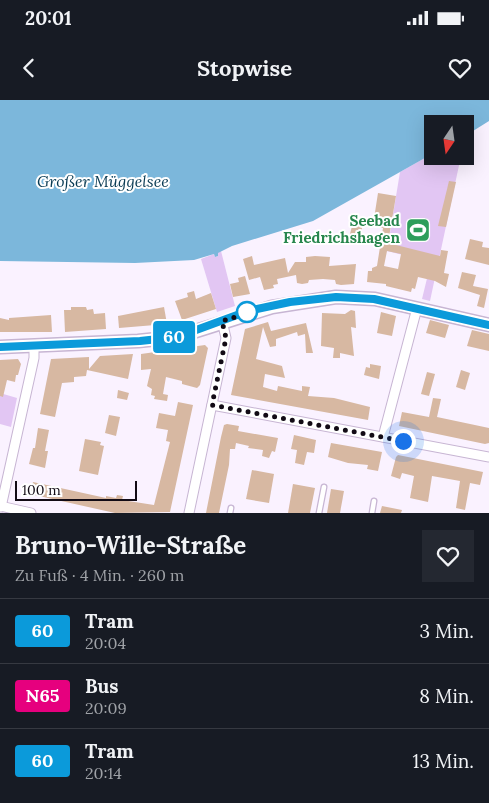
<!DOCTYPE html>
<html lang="de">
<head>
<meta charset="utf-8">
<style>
  :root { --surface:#171b24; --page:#242831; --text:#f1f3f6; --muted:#9ea1a6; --line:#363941 }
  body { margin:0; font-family:Lora,serif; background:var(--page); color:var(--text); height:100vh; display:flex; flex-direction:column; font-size:19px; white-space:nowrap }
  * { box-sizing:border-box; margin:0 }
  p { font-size:16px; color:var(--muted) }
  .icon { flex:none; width:28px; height:28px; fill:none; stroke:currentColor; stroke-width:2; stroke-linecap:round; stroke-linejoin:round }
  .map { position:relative; height:413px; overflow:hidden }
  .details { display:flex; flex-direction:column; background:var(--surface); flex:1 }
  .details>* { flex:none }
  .badge { padding:0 10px; border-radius:4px; font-size:18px; line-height:32px }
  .needle { width:32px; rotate:193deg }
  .fabs { position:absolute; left:424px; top:15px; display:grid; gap:10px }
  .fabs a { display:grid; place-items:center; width:50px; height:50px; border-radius:0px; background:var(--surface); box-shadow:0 5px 20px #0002; font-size:25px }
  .scale { position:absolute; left:15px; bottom:12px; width:122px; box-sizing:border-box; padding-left:5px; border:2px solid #120b15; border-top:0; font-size:14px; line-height:18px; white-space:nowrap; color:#120b15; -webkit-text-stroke:4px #fff; paint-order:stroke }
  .you { position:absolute; width:25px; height:25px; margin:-12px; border:4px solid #fff; border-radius:50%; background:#1a73e8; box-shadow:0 0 0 8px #1a73e833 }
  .map>.badge { position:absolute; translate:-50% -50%; box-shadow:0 0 0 2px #fff }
  .round { display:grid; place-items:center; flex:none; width:52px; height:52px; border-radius:0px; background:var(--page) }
  .headline { display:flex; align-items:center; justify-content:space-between; height:85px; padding:0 15px }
  h1 { font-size:24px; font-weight:700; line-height:38px }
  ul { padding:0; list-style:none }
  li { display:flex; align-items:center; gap:15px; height:65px; padding:0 15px; border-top:1px solid var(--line) }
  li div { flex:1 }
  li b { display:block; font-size:19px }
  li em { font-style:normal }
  li .badge { min-width:55px; font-weight:700; text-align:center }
  .status { display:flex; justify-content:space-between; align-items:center; height:35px; padding:0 25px; background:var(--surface); direction:ltr }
  .status svg { height:14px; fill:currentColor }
  header { display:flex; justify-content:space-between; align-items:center; height:65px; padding:0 15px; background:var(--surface); font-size:22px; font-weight:700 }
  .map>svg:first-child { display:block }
</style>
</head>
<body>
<div class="status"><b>20:01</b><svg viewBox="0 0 49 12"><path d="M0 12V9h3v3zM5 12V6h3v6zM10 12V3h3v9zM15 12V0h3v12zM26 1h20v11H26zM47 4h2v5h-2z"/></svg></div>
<header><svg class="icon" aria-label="back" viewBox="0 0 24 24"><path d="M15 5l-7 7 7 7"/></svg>Stopwise<svg class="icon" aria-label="heart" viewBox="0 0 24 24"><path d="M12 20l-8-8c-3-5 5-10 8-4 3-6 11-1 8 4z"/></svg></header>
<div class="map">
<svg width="489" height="413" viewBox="0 0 489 413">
  <rect width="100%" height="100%" fill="#faf2ff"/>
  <g fill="#e2c6f3">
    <polygon points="432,54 432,56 461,56 430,201 422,199 431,162 387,151 400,72"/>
    <polygon points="221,151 235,206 217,212 201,159 214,154 215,157 218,156 217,153"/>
    <polygon points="0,293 17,298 11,327 0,324"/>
  </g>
  <polygon fill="#7cb7db" points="0,0 489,0 489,21 465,36 465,24 432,24 432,54 313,121 232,146 218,153 218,156 215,157 214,154 194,160 135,163 0,161"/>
  <g fill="#d7b8a2" fill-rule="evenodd">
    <polygon points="449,81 456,82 446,127 438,126"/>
    <path d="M 378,93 L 396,96 L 388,143 L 440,156 L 441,150 L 448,151 L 444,173 L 449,174 L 446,187 L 435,181 L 418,177 L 415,189 L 412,188 L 411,192 L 386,186 L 386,184 L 367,182 L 368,171 L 372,171 L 372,168 L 377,166 L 383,128 L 373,125 ZM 387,151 L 401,154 L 398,169 L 384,166 Z"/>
    <polygon points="353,122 363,124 359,141 349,138"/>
    <polygon points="470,139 483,142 482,147 489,148 489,165 465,159"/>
    <polygon points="252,156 254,165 285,158 288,173 295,162 306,162 306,157 315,156 330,157 329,166 356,164 354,184 341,185 336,184 335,180 323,179 309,180 308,183 302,184 297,183 296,175 277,179 278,184 273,185 274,188 264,190 260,177 249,180 243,159"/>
    <polygon points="462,172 476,175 473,186 488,189 484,208 477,206 480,195 458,188"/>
    <polygon points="245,176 250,194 233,197 230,184 239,182 238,178"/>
    <polygon points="194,191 196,199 211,193 216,209 182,220 175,201 188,197 187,193"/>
    <polygon points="71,207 86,207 87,210 93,209 94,214 105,213 106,229 65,232 64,210 71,210"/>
    <polygon points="164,207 167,224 119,228 118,216"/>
    <polygon points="351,210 355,211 356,228 351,227 354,256 340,253 340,258 333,258 334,248 321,246 322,213 345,214"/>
    <polygon points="381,212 396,216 392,236 377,233"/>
    <polygon points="51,215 52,232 0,232 0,218 9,220 9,218"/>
    <polygon points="430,220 449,225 445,238 426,233"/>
    <polygon points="268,222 271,231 306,223 313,253 306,253 305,234 298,236 297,232 276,239 276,246 270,247 263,227 256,259 282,266 285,278 265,274 263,287 277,291 278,286 302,291 302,286 310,287 308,296 334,298 370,307 368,320 231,295 245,229"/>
    <polygon points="472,230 489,234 489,251 467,246"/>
    <polygon points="205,245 208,248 200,285 197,288 182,284 182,281 166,277 163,294 168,295 167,301 154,299 155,296 151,295 152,289 147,286 151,269 141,270 141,254"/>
    <polygon points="133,254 128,279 87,270 86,276 74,277 74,282 62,283 55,317 40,314 51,259 89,257 89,269 100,256"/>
    <polygon points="18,259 21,264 18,275 16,275 15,282 7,280 3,297 0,296 0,260"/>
    <polygon points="370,264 381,266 379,279 364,275 366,267 370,268"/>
    <polygon points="461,270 470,273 465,290 456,287"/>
    <polygon points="427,272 435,274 429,296 421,294"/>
    <polygon points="118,290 129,293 127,300 117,298"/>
    <polygon points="433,298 441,299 437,317 489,328 489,343 485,344 399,326 402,312 429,317"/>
    <polygon points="178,302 193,305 170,412 115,413 30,394 33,382 106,398 106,396 116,398 117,395 123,396 122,400 154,405 170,342 166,341 168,330 156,328 159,313 175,316"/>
    <polygon points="109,315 120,317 116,336 105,333"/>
    <polygon points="227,324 239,326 238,331 278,338 275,352 272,351 269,358 262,356 263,350 248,348 249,346 236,343 235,349 230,349 229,365 219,413 206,413 221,337 224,325"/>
    <polygon points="38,328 49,330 45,351 48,351 45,368 29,364 33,348 35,348"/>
    <polygon points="294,335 316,340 314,353 307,352 304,365 295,363 297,350 291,349"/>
    <polygon points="85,339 101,342 100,345 104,346 98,375 79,371"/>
    <polygon points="331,343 382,352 378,371 367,369 368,365 348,363 328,357"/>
    <polygon points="398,355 483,372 480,385 470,383 465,410 456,408 460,381 432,376 428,402 410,398 414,376 402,373 400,379 391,376 396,357"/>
    <polygon points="252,370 274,374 269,403 246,399"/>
    <polygon points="293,384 315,388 310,413 288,413"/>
    <polygon points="331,389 344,391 340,413 327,413"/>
    <polygon points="382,406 402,410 401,413 380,413"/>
  </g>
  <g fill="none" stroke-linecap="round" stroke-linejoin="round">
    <defs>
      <g id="service">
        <polyline points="230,413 231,408"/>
        <polyline points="319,413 324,387"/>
        <polyline points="372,413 374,401"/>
      </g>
      <g id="minor">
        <polyline points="212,305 489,357"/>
        <polyline points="383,337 417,208"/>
        <polyline points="0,406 31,413"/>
        <polyline points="1,407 34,258 34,247"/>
        <polyline points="189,413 226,238 222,221"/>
      </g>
      <polyline id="secondary" points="0,247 138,241 177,237 272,207 336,197 375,199 489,225"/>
    </defs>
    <use href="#service" stroke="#c7b5d3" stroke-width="7"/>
    <use href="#minor" stroke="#c7b5d3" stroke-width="11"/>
    <use href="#secondary" stroke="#c7b5d3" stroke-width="15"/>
    <use href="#service" stroke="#fff" stroke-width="4.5"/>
    <use href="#minor" stroke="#fff" stroke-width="9"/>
    <use href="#secondary" stroke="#fff" stroke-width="12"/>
    <polyline stroke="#726a76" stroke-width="1" points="0,247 138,241 177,237 249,211 274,205 336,197 375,199 489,225"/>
  </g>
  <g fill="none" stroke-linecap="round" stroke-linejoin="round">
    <defs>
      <polyline id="line" points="0,247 140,241 177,237 248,211 290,202 336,197 374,199 489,225"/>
    </defs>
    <use href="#line" stroke="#fff" stroke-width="11"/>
    <use href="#line" stroke="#0b9ada" stroke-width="8"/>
    <polyline stroke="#120b15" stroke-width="5" stroke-dasharray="0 9" points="247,212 249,213 222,221 226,238 212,305 403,341"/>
  </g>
  <defs>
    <symbol id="stadium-square" viewBox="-11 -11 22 22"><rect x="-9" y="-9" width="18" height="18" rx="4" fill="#2e9e5b" stroke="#fff"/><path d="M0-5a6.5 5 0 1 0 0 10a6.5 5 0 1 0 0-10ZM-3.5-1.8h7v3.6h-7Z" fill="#fff"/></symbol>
  </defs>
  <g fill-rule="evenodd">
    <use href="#stadium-square" x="404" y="116" width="28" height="28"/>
  </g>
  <circle fill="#fff" stroke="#0b9ada" stroke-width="2.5" cx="247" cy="212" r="10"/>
  <g text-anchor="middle" stroke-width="4" stroke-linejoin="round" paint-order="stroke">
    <g font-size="15" font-weight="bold" fill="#27864d" stroke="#fff" text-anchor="end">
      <text x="400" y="126">Seebad<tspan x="400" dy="17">Friedrichshagen</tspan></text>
    </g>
    <g font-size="16" font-style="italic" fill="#083a53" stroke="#fff">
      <text x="103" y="87">Großer Müggelsee</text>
    </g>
  </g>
</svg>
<div class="fabs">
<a><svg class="needle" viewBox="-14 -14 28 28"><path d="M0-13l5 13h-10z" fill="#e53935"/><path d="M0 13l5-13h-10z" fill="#9ea1a6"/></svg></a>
</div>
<div class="scale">100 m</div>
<div class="you" style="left:403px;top:341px"></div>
<b class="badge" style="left:174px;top:237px;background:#0b9ada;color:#fff">60</b>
</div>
<section class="details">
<div class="headline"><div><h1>Bruno-Wille-Straße</h1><p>Zu Fuß · 4 Min. · 260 m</p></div><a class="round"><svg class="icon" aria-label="heart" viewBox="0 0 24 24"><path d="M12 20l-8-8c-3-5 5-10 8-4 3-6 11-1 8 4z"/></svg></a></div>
<ul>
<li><span class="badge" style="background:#0b9ada;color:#fff">60</span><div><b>Tram</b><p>20:04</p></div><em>3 Min.</em></li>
<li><span class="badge" style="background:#e6007e;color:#fff">N65</span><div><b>Bus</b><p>20:09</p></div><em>8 Min.</em></li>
<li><span class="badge" style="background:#0b9ada;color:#fff">60</span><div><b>Tram</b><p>20:14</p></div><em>13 Min.</em></li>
</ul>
</section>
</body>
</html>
